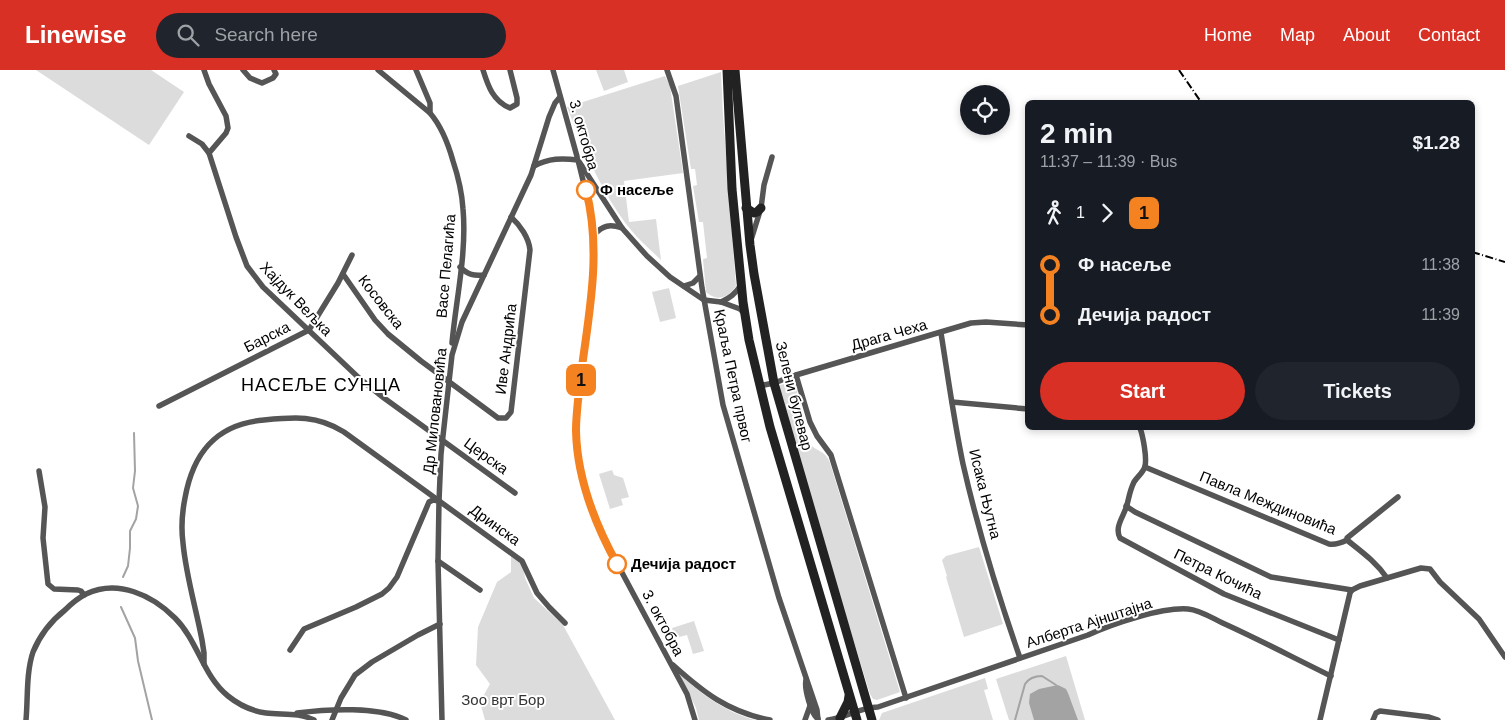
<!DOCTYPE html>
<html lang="en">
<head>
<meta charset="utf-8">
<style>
  :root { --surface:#171b24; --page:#20242c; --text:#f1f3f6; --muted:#9ea1a6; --accent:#d93025 }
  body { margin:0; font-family:Arial,sans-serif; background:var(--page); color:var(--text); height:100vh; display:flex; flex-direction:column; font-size:19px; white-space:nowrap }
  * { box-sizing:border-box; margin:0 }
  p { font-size:16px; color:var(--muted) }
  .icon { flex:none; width:28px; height:28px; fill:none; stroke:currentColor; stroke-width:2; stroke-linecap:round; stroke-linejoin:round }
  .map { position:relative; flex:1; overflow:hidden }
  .details { position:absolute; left:1025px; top:30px; width:450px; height:330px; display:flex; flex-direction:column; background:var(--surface); border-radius:8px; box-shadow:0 2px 8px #0003 }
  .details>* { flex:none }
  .badge { padding:0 10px; border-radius:8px; font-size:18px; line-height:32px }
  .controls { position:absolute; left:960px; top:15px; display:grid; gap:10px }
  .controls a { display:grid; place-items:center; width:50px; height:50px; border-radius:50%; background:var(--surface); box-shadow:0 2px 8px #0003; font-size:25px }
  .map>.badge { position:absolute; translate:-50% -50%; box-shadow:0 0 0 2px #fff }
  .legs { display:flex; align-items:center; gap:8px; height:55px; padding:0 15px; font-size:16px }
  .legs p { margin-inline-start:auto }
  .head { display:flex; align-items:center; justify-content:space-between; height:85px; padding:0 15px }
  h1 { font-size:28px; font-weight:800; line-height:38px }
  .button { display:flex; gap:10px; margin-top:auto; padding:10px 15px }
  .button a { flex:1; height:58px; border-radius:30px; background:var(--accent); color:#fff; font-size:20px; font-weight:800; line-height:58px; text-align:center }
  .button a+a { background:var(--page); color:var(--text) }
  ul { padding:0 15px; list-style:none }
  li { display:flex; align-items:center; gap:18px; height:50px; font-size:19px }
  li i { display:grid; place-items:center; width:8px; height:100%; margin:0 6px; background:currentColor }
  li i::after { content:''; width:12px; height:12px; margin:-6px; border:4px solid; border-radius:50%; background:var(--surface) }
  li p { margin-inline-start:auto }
  li:first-child i { background:linear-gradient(#0000 50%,currentColor 0) }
  li:last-child i { background:linear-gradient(currentColor 50%,#0000 0) }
  header { display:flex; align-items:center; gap:30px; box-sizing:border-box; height:70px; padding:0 25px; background:var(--accent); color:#fff }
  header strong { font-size:24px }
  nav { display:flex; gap:28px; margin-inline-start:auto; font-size:18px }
  .search { width:350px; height:45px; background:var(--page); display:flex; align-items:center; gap:12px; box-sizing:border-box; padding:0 18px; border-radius:28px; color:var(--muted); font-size:19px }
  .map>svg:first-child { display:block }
</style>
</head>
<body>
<header>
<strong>Linewise</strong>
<div class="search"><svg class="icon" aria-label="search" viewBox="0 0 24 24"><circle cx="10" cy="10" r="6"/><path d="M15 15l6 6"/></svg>Search here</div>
<nav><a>Home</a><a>Map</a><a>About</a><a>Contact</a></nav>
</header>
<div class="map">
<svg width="1505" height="650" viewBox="0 0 1505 650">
  <rect width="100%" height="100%" fill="#fff"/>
  <g fill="#dcdcdc">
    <polygon points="36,0 151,0 184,22 149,75"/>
    <polygon points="596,0 624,0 628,12 604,21"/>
    <path d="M 721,2 L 723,45 L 736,216 C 728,228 717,232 706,222 L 703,189 L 707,188 L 703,152 L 699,152 L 693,116 L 697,115 L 695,99 L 691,99 L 678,16 Z"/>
    <path d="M 665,6 L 670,16 L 683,103 L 624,111 L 629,152 L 656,149 L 661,190 C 651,180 640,171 631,160 C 602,124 584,80 567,37 Z"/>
    <polygon points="669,218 676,248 660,252 652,222"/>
    <path d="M 793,312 C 798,314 798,319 797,324 L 794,326 C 797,335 807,370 811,375 C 819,383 825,380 830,393 L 900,622 L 877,630 L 873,629 L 870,624 L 779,328 L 780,315 Z"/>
    <polygon points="612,400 614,405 623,408 629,427 621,429 623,435 610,439 599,404"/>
    <polygon points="979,477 1003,554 964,567 946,507 947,506 942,490 946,486"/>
    <polygon points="511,483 523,496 525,508 534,528 563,555 615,650 485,650 480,632 490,614 476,595 478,557 497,512 511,502"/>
    <polygon points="694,551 704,581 693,584 687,565 675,568 672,558"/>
    <polygon points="1066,586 1085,650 1009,650 996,609"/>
    <path d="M 680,605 C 703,625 725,642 755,650 L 699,650 L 696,638 Z"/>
    <polygon points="985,608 988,619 984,620 993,650 879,650 882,643"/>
  </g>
  <polygon fill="#a3a3a3" points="1058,615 1066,619 1068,623 1078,650 1034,650 1029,633 1030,624 1039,619"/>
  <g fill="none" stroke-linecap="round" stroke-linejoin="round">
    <g stroke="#a3a3a3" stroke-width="2">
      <polyline points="123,507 128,496 130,478 130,461 136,449 138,436 133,418 135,401 134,363"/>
      <polyline points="121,537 135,568 138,591 152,650"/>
      <path d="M 1015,650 L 1025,614 C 1029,608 1035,606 1042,606 L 1056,615"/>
    </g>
    <g stroke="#555" stroke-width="5.5">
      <polyline points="204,0 209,14 226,46 228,58 226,63 209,83"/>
      <polyline points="243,0 250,8 262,13 273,8 276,4 274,0"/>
      <polyline points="378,0 430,43"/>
      <path d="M 416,0 L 430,33 L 430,43 C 442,57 448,73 453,91 C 458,106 462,123 463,139 C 467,183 456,229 452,273"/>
      <path d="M 483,0 C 488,16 493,31 510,38 L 517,34 L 517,28 L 510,0"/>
      <polyline points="553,0 578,90 592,147 594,198 578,330 576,361 578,384 583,409 598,455 604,469 687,624 695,650"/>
      <polyline points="667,0 676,26 702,218 723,335 779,528 817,640 818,650"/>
      <polyline points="189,66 202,74 209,83 236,167 247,196 263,217 359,308 384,328 515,423"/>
      <path d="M 534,96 C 549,88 562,88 578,90 L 622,158 L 647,186 L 670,207 L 704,230 L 721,232 L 740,239 L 744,243"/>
      <path d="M 594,165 C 603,155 610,154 622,158"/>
      <polyline points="751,170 761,138 764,115 772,87"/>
      <path d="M 460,197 C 468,205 474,206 484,205"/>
      <path d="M 343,204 L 375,250 L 388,264 L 421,291 L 494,345 L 498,348 L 506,348 L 511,342 L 530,180 C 529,168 520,155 511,147"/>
      <polyline points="684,216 693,213 700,206"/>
      <path d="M 721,232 C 730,228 735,224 741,215"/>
      <path d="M 941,263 C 948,307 954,351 963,394 C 978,460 998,525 1020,588"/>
      <polyline points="796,305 810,352 817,366 831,385 906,628"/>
      <polyline points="759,316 774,313 796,305 971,253 986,252 1028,255"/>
      <polyline points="952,332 1028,339"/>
      <polyline points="159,336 309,260 338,213 352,185"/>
      <path d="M 1140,358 C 1143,366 1147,388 1145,396 C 1144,402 1137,407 1134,412 C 1130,420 1129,427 1127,435 C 1124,446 1114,457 1120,468 L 1224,524 L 1339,570"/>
      <path d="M 1145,397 L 1329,474 C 1336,475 1341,473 1347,470 L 1347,468 L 1398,427"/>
      <polyline points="39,401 45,437 43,468 48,514 54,519 78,520 81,521 84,525"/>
      <polyline points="1126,436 1135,442 1271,507 1352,520"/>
      <path d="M 1347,470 C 1362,482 1376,492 1387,508"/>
      <polyline points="438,491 480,520"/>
      <polyline points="290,580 304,559 356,537 382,524 389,518 397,507 429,432 433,430 439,431"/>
      <path d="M 204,594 L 204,583 L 202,570 C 196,538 186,506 183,473 C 181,458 182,443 185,428 C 193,383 216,354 264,350 C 295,347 317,345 344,362 L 522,491 L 537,523 L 549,537 L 565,553"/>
      <path d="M 673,595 C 703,622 728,642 770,650"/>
      <path d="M 806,610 C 804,618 811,644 818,649"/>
      <path d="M 297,643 C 327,639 379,636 406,650"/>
      <path d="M 26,650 C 28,628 26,603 33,582 C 40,565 51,551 65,540 C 71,534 78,528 86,524 C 118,509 152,525 175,548 C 198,571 203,606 228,626 C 239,635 252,641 266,643 C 282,645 299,642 314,650"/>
      <polyline points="332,650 341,628 355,605 372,592 418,565 440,554"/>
      <polyline points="442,650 438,491 439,431 441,384 452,285 462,252 531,105 549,47 555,33 560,27"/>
      <polyline points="805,650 810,636"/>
      <path d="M 828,650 C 845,648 861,637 878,637 L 1088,565 C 1112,554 1162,537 1188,539 C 1201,540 1215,550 1227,555 C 1262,571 1296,589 1331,606"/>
      <polyline points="1320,650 1350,523 1352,520 1360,516 1421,498 1430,499 1440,512 1479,549 1505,587"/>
      <polyline points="1373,650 1376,643 1380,641 1429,647 1438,650"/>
    </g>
    <g stroke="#222" stroke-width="9">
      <polyline points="727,0 732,119 743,232 749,270 770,357 857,650"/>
      <polyline points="735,0 750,175 754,204 774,313 872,650"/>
      <polyline points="746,138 754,143 757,142 761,138"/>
      <polyline points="840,648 848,632 849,626"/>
    </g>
    <g stroke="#000" stroke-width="2" stroke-dasharray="8 2.5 1 2.5" stroke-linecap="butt">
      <polyline points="1179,0 1201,32"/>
      <polyline points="1472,182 1505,192"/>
    </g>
  </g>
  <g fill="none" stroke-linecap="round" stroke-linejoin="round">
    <defs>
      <path id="line-1" d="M 586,120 C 602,181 589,243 581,304 C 579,323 576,342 576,361 C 577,407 595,454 617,494"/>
    </defs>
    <use href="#line-1" stroke="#fff" stroke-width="11"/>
    <use href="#line-1" stroke="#f58220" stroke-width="8"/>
  </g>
  <g fill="#fff" stroke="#f58220" stroke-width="2.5">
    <circle cx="586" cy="120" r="9"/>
    <circle cx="617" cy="494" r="9"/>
  </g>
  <g text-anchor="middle" stroke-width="4" stroke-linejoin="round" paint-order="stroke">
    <g font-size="15" fill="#000" stroke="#fff">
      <text transform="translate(584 65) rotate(74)" y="5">3. октобра</text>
      <text transform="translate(446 196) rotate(-85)" y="5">Васе Пелагића</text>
      <text transform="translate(296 229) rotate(46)" y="5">Хајдук Вељка</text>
      <text transform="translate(381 232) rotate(52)" y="5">Косовска</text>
      <text transform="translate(889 265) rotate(-16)" y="5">Драга Чеха</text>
      <text transform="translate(267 267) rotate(-27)" y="5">Барска</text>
      <text transform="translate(506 279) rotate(-83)" y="5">Иве Андрића</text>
      <text transform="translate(733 306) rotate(78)" y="5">Краља Петра првог</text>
      <text transform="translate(794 326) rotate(76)" y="5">Зелени булевар</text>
      <text transform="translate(435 341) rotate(-84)" y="5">Др Миловановића</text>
      <text transform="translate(486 386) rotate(36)" y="5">Церска</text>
      <text transform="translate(985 424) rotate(76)" y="5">Исака Њутна</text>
      <text transform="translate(1268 433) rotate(22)" y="5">Павла Междиновића</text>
      <text transform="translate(495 455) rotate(36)" y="5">Дринска</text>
      <text transform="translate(1218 504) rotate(26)" y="5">Петра Кочића</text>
      <text transform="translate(663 553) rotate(62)" y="5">3. октобра</text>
      <text transform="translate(1089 553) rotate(-18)" y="5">Алберта Ајнштајна</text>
    </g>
    <g font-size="15" font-weight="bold" fill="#000" stroke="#fff" text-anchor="start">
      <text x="600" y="125">Ф насеље</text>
      <text x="631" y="499">Дечија радост</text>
    </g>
    <g font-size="15" fill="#333" stroke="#fff">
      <text x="503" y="635">Зоо врт Бор</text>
    </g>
    <g font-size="18" letter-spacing="1" fill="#000" stroke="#fff">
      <text x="321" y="321">НАСЕЉЕ СУНЦА</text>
    </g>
  </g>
</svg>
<div class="controls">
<a><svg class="icon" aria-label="locate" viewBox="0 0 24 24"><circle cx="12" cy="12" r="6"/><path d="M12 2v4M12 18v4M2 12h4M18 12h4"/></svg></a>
</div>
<b class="badge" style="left:581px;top:310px;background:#f58220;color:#111">1</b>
<section class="details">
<div class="head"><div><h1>2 min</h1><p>11:37 – 11:39 · Bus</p></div><b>$1.28</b></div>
<div class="legs"><svg class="icon" aria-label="walk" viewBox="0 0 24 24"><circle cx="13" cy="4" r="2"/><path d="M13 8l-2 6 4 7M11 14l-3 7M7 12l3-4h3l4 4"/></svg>1<svg class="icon" aria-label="forward" viewBox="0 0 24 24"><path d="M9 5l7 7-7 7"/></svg><b class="badge" style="background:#f58220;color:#111">1</b></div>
<ul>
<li><i style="color:#f58220"></i><b>Ф насеље</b><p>11:38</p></li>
<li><i style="color:#f58220"></i><b>Дечија радост</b><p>11:39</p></li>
</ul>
<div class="button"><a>Start</a><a>Tickets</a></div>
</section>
</div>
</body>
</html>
